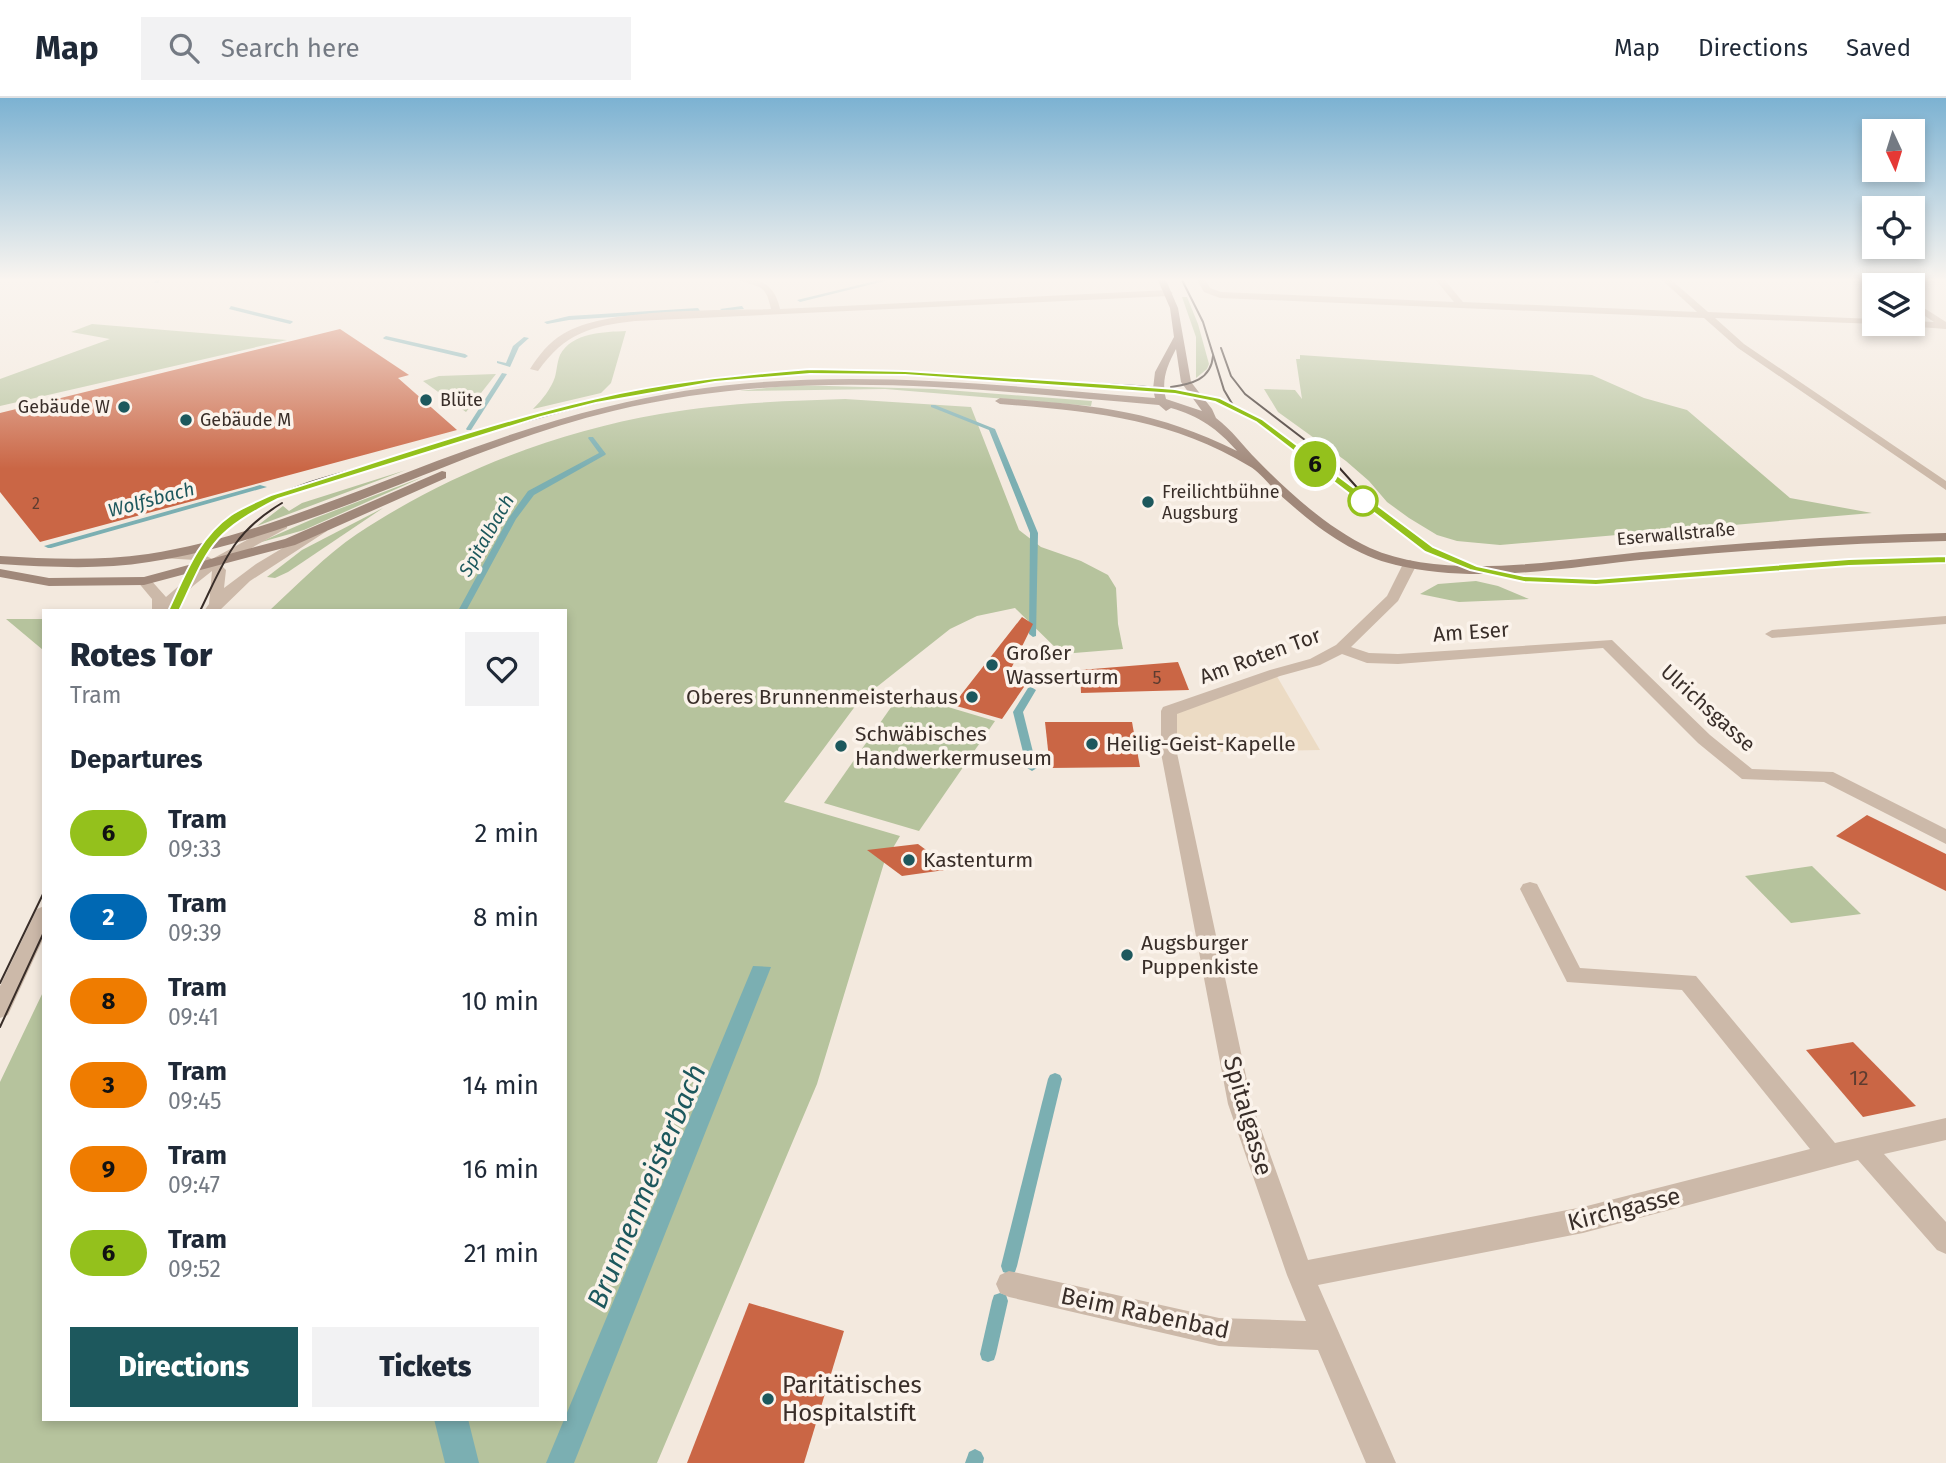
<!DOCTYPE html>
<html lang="en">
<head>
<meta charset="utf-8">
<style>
  :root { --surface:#fff; --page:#f2f2f3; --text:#1f2937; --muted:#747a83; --line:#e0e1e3; --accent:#1d585d }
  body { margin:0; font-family:"Fira Sans",sans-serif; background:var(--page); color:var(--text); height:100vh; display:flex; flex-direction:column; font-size:26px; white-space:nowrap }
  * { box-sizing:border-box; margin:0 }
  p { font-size:23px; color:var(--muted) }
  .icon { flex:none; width:38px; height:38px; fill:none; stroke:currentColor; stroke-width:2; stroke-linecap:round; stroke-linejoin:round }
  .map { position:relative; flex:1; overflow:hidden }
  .details { position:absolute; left:42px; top:511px; width:525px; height:812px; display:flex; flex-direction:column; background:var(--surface); border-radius:0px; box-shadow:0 4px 10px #0003 }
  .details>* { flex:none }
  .badge { padding:0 14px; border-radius:23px; font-size:24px; line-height:46px }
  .needle { width:46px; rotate:176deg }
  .buttons { position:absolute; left:1862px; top:21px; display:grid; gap:14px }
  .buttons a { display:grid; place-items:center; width:63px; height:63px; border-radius:0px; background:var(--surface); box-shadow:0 4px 10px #0003; font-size:35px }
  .map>.badge { position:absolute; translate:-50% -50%; box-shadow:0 0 0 4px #fff }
  h2 { padding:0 28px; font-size:26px; line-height:63px }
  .round { display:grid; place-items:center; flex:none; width:74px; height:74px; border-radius:0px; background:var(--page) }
  .overview { display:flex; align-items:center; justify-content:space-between; height:119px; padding:0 28px }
  h1 { font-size:33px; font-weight:800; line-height:52px }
  .button { display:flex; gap:14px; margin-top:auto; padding:14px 28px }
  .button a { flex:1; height:80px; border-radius:0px; background:var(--accent); color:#fff; font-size:28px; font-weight:800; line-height:80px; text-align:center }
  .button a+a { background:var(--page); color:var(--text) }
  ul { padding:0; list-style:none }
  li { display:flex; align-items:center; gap:21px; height:84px; padding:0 28px }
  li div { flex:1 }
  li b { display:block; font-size:26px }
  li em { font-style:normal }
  li .badge { min-width:77px; font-weight:700; text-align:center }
  header { display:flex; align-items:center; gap:42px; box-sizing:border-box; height:98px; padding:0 35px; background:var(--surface); border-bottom:2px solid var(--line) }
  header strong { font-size:33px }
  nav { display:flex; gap:38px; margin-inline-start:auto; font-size:24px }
  .search { width:490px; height:63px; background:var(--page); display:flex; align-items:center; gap:18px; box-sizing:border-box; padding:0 24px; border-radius:0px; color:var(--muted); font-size:26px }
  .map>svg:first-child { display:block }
</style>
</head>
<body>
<header>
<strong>Map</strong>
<div class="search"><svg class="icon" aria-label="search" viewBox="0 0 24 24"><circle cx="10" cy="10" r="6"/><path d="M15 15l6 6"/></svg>Search here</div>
<nav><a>Map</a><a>Directions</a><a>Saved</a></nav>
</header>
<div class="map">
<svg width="1946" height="1365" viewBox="0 0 1946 1365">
  <rect width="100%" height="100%" fill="#f3e9de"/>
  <g fill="#b6c39d">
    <polygon points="1182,199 1187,199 1198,226 1209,266 1207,271 1196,280 1196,239"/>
    <polygon points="92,226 287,242 0,308 0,281 110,241 71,234"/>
    <path d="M 626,233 L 611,285 L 601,295 L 533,311 C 542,302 551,291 555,279 C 557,272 557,264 560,257 C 572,234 605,234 626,233 Z"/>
    <polygon points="1300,257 1592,277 1644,300 1687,312 1790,400 1872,415 1500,447 1457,443 1437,437 1409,420 1387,404 1369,383 1346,363 1278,314 1264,291 1295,292 1302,301 1296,261 1300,261"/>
    <polygon points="496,276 466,314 423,283 439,278"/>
    <polygon points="794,287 934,291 1092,303 1091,308 885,291 739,293"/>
    <path d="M 845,301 L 971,309 L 1019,432 L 1041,449 L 1081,463 L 1108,477 L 1116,490 L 1118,526 L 1123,551 L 1062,556 L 1015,510 L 977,518 L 950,531 L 859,603 L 784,704 L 900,738 L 884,765 L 817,986 L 657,1365 L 0,1365 L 0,984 L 44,892 L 44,1321 L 565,1321 L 565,513 L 269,513 C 296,488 327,456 357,436 C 446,377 554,334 660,316 C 722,305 783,303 845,301 Z"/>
    <polygon points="406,372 257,428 283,408 289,413 302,405"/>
    <polygon points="423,379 304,432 258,445 315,420"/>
    <polygon points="383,410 288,474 275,480 267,479 302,452"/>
    <polygon points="1476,483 1498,488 1529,501 1459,504 1420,496 1438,486"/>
    <polygon points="6,521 44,521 44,551 43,552"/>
    <polygon points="901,595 995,623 919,733 824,705"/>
    <polygon points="1812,768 1861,816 1791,825 1745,778"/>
  </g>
  <polygon fill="#ecdbc4" points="1275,575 1320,652 1169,655 1169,613"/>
  <g fill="#7bafb2">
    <polygon points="753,868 771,869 574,1365 546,1365"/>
    <polygon points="434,1321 468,1321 479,1365 445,1365"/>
  </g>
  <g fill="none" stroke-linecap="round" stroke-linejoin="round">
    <g fill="#7bafb2" fill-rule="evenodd">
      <polygon points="157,180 162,180 158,185 154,185"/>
      <polygon points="888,180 897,180 800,204 797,202"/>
      <polygon points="231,208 292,223 293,224 290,226 229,211"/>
      <polygon points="742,208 744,211 723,213 720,211"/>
      <polygon points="698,210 700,213 569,222 547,226 544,224 569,218"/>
      <polygon points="386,238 465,256 468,258 465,260 384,241 383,240"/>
      <polygon points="524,239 529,240 519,249 510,269 497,265 497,263 506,265 513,248"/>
      <polygon points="502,275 507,276 471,332 467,332 466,331"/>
      <polygon points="931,307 935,307 995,331 1038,435 1036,538 1033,539 1029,536 1030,435 989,332 931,309"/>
      <polygon points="589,339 593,339 606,356 605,357 534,397 516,421 466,513 458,513 508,421 528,393 599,355 588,340"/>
      <polygon points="260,387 267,389 51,450 48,450 44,448"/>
      <polygon points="1031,589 1036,592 1023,614 1037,670 1032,673 1027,670 1013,614 1028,590"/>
      <polygon points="1055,975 1060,977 1062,981 1017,1168 1015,1174 1009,1176 1003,1174 1001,1168 1048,981 1050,977"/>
      <polygon points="1000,1195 1006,1197 1008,1203 996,1256 994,1262 988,1264 982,1262 980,1256 992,1203 994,1197"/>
      <polygon points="975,1351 981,1354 984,1360 983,1365 965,1365 969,1354"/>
    </g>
  </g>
  <g fill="#ca6645">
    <polygon points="340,231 409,277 398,280 457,332 40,444 0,394 0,315"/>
    <polygon points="1022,519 1033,526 1006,581 1026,586 1002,621 953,607"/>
    <polygon points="1178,564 1189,592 1081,595 1080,572"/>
    <polygon points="1045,624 1132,624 1140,669 1050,670"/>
    <polygon points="1867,717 1946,756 1946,793 1836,738"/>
    <polygon points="918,746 952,771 902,778 867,752"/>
    <polygon points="1853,944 1916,1008 1863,1019 1806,952"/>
    <polygon points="749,1205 844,1233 804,1365 687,1365"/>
  </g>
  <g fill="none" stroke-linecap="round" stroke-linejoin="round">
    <g fill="#ccb9a9" fill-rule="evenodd">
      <path d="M 734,180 C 759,180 774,184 780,211 L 1169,192 L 1173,195 L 1169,198 L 635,223 C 591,228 565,235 538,273 L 530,271 C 539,257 549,244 563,236 C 607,209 718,213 771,211 C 765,181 755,191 734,180 Z"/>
      <polygon points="1196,180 1204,180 1210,190 1221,194 1454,204 1434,180 1443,180 1463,204 1697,214 1660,180 1669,180 1708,214 1874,221 1874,226 1877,226 1715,220 1744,246 1946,383 1946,392 1738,250 1704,220 1220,200 1204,194"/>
      <polygon points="1867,180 1877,180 1887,187 1877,187"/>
      <polygon points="1913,203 1946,224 1946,231 1906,228 1905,226 1913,226 1913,223 1934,224 1913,210"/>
      <polygon points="1410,462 1417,466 1398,503 1351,549 1369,555 1398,556 1612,542 1710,637 1752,671 1833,674 1946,731 1946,746 1824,684 1742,681 1698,645 1603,550 1398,566 1367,565 1342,556 1320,567 1280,578 1177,616 1177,655 1252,1006 1308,1162 1583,1109 1810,1051 1682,892 1567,884 1520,791 1523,786 1530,784 1537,786 1580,870 1696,878 1835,1045 1946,1020 1946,1042 1884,1056 1946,1124 1946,1156 1937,1152 1858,1062 1583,1135 1318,1187 1396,1365 1366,1365 1318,1252 1219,1248 1009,1199 1000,1195 996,1186 1000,1177 1009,1173 1219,1220 1306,1223 1287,1177 1228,1006 1161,655 1161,613 1163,609 1270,572 1310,561 1336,547 1387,498 1403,466"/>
      <polygon points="1946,518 1946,526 1772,540 1765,536 1772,532"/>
    </g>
    <g fill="#ccb9a9" fill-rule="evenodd">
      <polygon points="282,423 287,424 287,430 221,467 226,472 224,490 256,466 316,430 326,430 327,433 250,483 219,513 204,513 209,506 212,473 193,488 170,513 152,513 152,501 137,483 139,480 149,480 166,499 203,467 196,462 161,460 161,454 199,454 212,461"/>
      <polygon points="44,808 44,839 8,917 0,920 0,888 37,811"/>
    </g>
    <g fill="#a0887a" fill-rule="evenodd">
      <path d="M 1157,180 L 1165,180 L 1178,210 L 1191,284 L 1212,311 L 1216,320 C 1232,332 1243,348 1257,362 C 1289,395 1328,430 1370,450 C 1448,485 1570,460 1654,453 C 1751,444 1848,437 1946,435 L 1946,443 C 1847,445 1748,452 1650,461 C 1567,469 1479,487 1396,467 C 1350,456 1315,428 1280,397 C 1270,388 1260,374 1249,368 C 1170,320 1089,313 1000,306 L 995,303 L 1000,300 C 1091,307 1153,311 1237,353 C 1218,331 1199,318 1171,310 L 1166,313 L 1159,307 C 971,291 801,268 613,313 C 455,351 310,439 149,464 C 100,472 49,469 0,466 L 0,458 C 49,461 99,463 148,456 C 222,445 294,417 364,391 C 444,360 523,329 606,309 C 790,262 969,285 1155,300 L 1153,291 L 1155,274 L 1174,239 L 1170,210 ZM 1176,251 L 1181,284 L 1202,313 L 1166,301 C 1161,282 1167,268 1176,251 Z"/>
      <polygon points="442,373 446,374 446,380 295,447 144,487 49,488 0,479 0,471 49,480 144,479 285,441"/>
    </g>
    <g stroke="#392e29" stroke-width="2">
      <polyline points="1181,180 1203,224 1224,292 1234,309"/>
      <polyline points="1221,250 1231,278 1245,296 1335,365 1362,395"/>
      <path d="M 1171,289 C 1191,286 1211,282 1213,258"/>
      <path d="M 174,513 C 189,478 204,442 236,419 C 287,384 357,372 416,355 C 520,325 623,292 731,279 C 833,267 935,277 1036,283 C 1095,287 1159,284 1216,303 C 1250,314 1276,336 1305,358 C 1365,405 1422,458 1498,476 C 1563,492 1633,481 1698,476 C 1781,470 1863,465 1946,462"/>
      <path d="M 200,513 C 224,464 232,435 282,405"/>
      <polyline points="0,885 44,794"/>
      <polyline points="0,929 44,834"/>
    </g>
  </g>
  <linearGradient id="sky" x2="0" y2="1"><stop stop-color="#7cb2d2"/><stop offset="0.49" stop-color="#faf5f0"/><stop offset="1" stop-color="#faf5f0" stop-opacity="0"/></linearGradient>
  <rect width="1946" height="371" fill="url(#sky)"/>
  <path fill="#94c11c" stroke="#fff" stroke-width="2" d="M 810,271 L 905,273 L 1109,286 L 1175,291 L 1220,300 L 1262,321 L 1433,449 L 1477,468 L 1524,478 L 1596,481 L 1849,461 L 1946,458 L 1946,465 L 1849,468 L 1596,487 L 1524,484 L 1470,472 L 1425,454 L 1256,324 L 1215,304 L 1175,296 L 905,277 L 810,276 L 715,284 L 596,305 L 541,319 L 278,401 C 211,435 210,447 179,513 L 174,516 L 168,513 C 185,477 198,440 231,417 C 243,409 258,403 271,397 C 378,364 485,326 593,301 C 665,284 737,277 810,271 Z"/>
  <g fill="#1d585d" stroke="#fbf3eb" stroke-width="2.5">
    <circle cx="426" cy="302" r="7"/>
    <circle cx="124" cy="309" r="7"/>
    <circle cx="186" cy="322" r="7"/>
    <circle cx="1148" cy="404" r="7"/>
    <circle cx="992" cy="567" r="7"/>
    <circle cx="972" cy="599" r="7"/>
    <circle cx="1092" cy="646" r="7"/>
    <circle cx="841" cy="648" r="7"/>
    <circle cx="909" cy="762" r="7"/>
    <circle cx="1127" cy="857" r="7"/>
    <circle cx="768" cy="1301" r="7"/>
  </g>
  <circle fill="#fff" stroke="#94c11c" stroke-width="3.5" cx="1363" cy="403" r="14"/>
  <g text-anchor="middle" stroke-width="7" stroke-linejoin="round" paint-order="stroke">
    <g font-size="16" fill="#5d3c30">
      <text x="36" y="411">2</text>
    </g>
    <g font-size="18" fill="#392e29" stroke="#fbf3eb" text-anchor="start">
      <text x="440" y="308">Blüte</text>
      <text x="110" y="315" text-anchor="end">Gebäude W</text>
      <text x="200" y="328">Gebäude M</text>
      <text x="1162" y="400">Freilichtbühne<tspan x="1162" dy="21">Augsburg</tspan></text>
    </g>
    <g font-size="18" fill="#392e29" stroke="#fbf3eb">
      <text transform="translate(1676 436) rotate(-5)" y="6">Eserwallstraße</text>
    </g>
    <g font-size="18" fill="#5d3c30">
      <text x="1157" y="586">5</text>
    </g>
    <g font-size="19" font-style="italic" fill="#1d585d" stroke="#fbf3eb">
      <text transform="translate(151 401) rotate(-15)" y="7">Wolfsbach</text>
      <text transform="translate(486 437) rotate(-60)" y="7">Spitalbach</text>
    </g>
    <g font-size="21" fill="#392e29" stroke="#fbf3eb">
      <text transform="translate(1471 534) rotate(-4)" y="7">Am Eser</text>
      <text transform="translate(1260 558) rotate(-20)" y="7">Am Roten Tor</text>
      <text transform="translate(1708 610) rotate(42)" y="7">Ulrichsgasse</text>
    </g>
    <g font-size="21" fill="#392e29" stroke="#fbf3eb" text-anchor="start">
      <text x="1006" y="562">Großer<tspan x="1006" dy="24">Wasserturm</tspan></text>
      <text x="958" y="606" text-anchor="end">Oberes Brunnenmeisterhaus</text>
      <text x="855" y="643">Schwäbisches<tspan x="855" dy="24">Handwerkermuseum</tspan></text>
      <text x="1106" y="653">Heilig-Geist-Kapelle</text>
      <text x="923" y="769">Kastenturm</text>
      <text x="1141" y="852">Augsburger<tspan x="1141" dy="24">Puppenkiste</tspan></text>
    </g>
    <g font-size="21" fill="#5d3c30">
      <text x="1859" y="987">12</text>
    </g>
    <g font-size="24" fill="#392e29" stroke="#fbf3eb">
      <text transform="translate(1248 1018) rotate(74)" y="8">Spitalgasse</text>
      <text transform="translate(1624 1111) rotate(-14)" y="8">Kirchgasse</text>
      <text transform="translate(1145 1215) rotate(12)" y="8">Beim Rabenbad</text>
    </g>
    <g font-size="24" fill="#392e29" stroke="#fbf3eb" text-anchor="start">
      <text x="782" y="1295">Paritätisches<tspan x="782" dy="28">Hospitalstift</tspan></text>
    </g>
    <g font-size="28" font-style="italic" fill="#1d585d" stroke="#fbf3eb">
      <text transform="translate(646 1088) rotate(-67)" y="10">Brunnenmeisterbach</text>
    </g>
  </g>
</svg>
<div class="buttons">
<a><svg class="needle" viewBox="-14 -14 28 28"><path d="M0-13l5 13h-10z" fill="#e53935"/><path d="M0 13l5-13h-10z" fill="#747a83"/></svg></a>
<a><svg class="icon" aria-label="locate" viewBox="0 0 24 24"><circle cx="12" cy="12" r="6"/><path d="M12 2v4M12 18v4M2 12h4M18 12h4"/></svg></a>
<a><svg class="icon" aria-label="layers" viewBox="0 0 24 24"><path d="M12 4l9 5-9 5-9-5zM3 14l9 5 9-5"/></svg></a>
</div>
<b class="badge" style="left:1315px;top:366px;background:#94c11c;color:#111">6</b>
<section class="details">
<div class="overview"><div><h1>Rotes Tor</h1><p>Tram</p></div><a class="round"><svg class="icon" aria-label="heart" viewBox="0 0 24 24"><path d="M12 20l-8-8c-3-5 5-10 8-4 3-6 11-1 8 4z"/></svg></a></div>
<h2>Departures</h2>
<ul>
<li><span class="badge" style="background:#94c11c;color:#111">6</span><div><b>Tram</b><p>09:33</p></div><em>2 min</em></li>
<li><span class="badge" style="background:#0068b3;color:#fff">2</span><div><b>Tram</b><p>09:39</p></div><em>8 min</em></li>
<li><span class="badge" style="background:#ef7c00;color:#111">8</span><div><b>Tram</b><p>09:41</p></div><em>10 min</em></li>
<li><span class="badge" style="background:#ef7c00;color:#111">3</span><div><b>Tram</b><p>09:45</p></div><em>14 min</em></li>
<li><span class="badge" style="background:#ef7c00;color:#111">9</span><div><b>Tram</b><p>09:47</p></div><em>16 min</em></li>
<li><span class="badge" style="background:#94c11c;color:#111">6</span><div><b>Tram</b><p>09:52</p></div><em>21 min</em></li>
</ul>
<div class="button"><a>Directions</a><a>Tickets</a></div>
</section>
</div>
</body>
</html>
